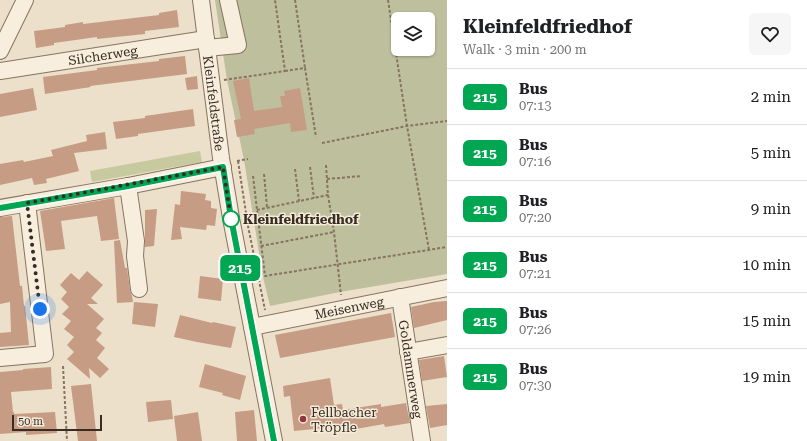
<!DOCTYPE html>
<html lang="en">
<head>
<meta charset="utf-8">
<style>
  :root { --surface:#fff; --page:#f6f6f6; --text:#202124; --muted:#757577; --line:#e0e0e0 }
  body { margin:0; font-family:"Roboto Serif",serif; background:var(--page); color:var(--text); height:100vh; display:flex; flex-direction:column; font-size:15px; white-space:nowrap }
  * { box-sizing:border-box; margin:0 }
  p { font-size:13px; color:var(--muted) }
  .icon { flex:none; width:22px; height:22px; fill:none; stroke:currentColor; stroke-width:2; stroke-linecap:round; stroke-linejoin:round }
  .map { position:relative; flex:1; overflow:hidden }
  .drawer { display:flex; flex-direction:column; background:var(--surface); width:360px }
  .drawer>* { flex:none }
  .badge { padding:0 8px; border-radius:6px; font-size:14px; line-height:26px }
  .fabs { position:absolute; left:391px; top:12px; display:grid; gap:8px }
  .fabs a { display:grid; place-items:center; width:44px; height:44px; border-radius:6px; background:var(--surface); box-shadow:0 1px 3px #0004; font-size:20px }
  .scale { position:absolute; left:12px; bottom:10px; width:90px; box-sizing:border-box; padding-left:4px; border:2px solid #392c22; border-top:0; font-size:11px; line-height:14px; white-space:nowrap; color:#392c22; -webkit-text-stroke:3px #f4ebda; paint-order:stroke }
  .you { position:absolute; width:20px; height:20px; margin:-10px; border:3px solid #fff; border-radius:50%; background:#1a73e8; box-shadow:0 0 0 6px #1a73e833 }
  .map>.badge { position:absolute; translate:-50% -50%; box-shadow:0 0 0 2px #fff }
  .round { display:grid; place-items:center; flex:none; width:42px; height:42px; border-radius:6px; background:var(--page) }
  .summary { display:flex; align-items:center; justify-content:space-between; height:68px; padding:0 16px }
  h1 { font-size:19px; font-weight:700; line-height:30px }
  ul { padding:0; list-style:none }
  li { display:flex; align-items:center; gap:12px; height:56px; padding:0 16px; border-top:1px solid var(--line) }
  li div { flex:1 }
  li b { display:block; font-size:15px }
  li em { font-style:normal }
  li .badge { min-width:44px; font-weight:700; text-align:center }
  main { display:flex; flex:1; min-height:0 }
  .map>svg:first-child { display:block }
</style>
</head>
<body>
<main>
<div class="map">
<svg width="447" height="441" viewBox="0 0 447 441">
  <rect width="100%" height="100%" fill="#ece0cb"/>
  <polygon fill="#c7c99f" points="200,151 202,162 92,182 90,171"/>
  <path fill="#bdbf9d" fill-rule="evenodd" d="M 215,0 L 447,0 L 447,274 L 340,292 L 270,306 L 263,277 L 244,160 L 227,80 ZM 398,19 L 428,19 L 428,49 L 398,49 Z"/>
  <g fill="#c69c84">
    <polygon points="177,10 179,27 145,31 145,34 97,39 97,37 54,43 54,45 36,48 34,31 65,27 65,25 83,22 83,24 159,15 159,13"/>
    <polygon points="185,56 187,74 90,86 91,87 45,94 43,77 97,70 97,68 159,61 159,59"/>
    <polygon points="197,76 198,89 187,90 185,78"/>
    <polygon points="249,78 254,111 282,107 280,96 285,96 284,91 300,88 307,130 291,132 290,123 254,129 255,134 237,137 234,120 241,119 233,81"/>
    <polygon points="33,88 37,110 0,117 0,94"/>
    <polygon points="193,109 195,126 138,134 138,136 116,139 113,122 145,118 145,116"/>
    <polygon points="105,132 107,149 74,153 79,171 46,179 47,183 34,185 32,178 0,185 0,164 23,160 24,162 53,156 51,150 87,141 86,135"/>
    <polygon points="181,191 206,194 205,200 211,201 211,208 217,209 215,226 207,225 206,230 180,227 182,239 171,240 175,204 180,205"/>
    <polygon points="114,198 119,239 101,241 97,216 61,221 65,249 46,251 40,211"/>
    <polygon points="157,209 154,246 145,247 145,210"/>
    <polygon points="12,216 20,286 22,286 24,306 25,306 29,345 0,347 0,333 11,332 10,302 0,304 0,217"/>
    <polygon points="120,240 125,268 127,268 130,290 132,296 133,302 117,303 114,241"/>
    <polygon points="87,271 103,285 91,298 98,304 87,304 104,319 96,328 102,333 96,340 105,348 97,358 109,369 100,378 89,368 90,379 67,359 74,352 67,345 74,337 64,329 71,321 62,314 69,307 61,299 67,292 60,285 71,273 79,280"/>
    <polygon points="200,276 223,279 221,301 198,298"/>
    <polygon points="447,301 447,320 414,328 411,307 434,302"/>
    <polygon points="134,302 158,304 155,327 132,324"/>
    <polygon points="391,313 395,337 280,358 275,335"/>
    <polygon points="180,315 212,323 213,322 236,327 231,348 197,342 174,337"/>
    <polygon points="444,356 447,377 422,381 419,360"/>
    <polygon points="205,364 246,376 240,400 222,395 223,393 199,387"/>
    <polygon points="51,367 52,389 11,392 13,412 14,412 14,414 55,412 57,433 26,435 26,432 0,434 0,372 23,370 23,369"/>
    <polygon points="330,378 334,405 342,404 343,410 381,404 381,407 406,403 410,423 385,427 384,424 356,429 355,425 294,431 290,396 284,397 283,386"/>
    <polygon points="91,384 97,441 78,441 71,386"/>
    <polygon points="171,400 173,419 148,422 146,402"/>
    <polygon points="447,404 447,425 430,428 426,406"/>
    <polygon points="254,410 257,441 237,441 235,412"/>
    <polygon points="198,412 202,441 177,441 174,416"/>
  </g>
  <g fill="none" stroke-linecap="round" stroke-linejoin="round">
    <defs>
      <g id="minor">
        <path id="s1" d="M 201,0 L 221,158 L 231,218 L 274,441"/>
        <polyline points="207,48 238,45 228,0"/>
        <polyline points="0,51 25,0"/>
        <path id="s2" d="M 0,71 L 206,39"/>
        <polyline points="128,186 136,241 135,256 139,289"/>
        <polyline points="0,208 128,186 223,167"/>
        <path id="s3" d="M 400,297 L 422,441"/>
        <path id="s4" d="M 252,327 L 447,288"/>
        <polyline points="408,352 447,345"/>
        <polyline points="0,358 45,354 27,203"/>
      </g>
    </defs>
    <use href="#minor" stroke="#877360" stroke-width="18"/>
    <g stroke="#877360" stroke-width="2" stroke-dasharray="3 2" stroke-linecap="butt">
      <polyline points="295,0 305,68"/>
      <polyline points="388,0 407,126 429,250"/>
      <polyline points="285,71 305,68 316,137"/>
      <polyline points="224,80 285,71 275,0"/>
      <polyline points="322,143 407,126 447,121"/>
      <polyline points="237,161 248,159"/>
      <polyline points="238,161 248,226 265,310"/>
      <polyline points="326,165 328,195 334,232 341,295"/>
      <polyline points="310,167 314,198"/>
      <polyline points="295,169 299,201"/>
      <polyline points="264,174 267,207"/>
      <polyline points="253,176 265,276 447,247"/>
      <polyline points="327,179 362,176"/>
      <polyline points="257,210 328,195"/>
      <polyline points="261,246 334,232"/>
      <polyline points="63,366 67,441"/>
    </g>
    <use href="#minor" stroke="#f7eede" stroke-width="16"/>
  </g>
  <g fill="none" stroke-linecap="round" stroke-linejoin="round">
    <defs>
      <polyline id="line" points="0,208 128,186 223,167 231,218 274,441"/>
    </defs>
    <use href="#line" stroke="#fff" stroke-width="9"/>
    <use href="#line" stroke="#00a651" stroke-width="6"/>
    <polyline stroke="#392c22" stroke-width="4" stroke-dasharray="0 7.2" points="40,309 27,203 223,167 231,219"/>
  </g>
  <circle fill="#fff" stroke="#00a651" stroke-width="2" cx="231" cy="219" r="8"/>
  <circle fill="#91353c" stroke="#f4ebda" stroke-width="1.5" cx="303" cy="419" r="4"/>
  <g text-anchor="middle" stroke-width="3" stroke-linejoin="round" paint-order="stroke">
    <g font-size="13" fill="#392c22" stroke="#f4ebda">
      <text dy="5" stroke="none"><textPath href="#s2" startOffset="104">Silcherweg</textPath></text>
      <text dy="5" stroke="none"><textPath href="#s1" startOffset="104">Kleinfeldstraße</textPath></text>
      <text dy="5" stroke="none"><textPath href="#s4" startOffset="99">Meisenweg</textPath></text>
      <text dy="5" stroke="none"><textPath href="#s3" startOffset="73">Goldammerweg</textPath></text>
    </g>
    <g font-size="13" font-weight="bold" fill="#392c22" stroke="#f4ebda" text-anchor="start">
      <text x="243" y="224">Kleinfeldfriedhof</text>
    </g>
    <g font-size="13" fill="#392c22" stroke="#f4ebda" text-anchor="start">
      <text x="311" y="417">Fellbacher<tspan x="311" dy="15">Tröpfle</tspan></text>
    </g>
  </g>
</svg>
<div class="fabs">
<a><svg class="icon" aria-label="layers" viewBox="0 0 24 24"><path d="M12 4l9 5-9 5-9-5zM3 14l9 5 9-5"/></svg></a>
</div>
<div class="scale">50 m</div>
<div class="you" style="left:40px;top:309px"></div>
<b class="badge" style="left:240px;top:268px;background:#00a651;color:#fff">215</b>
</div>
<section class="drawer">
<div class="summary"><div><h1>Kleinfeldfriedhof</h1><p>Walk · 3 min · 200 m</p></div><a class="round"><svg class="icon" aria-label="heart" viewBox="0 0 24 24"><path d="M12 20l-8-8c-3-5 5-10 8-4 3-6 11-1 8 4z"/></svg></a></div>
<ul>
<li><span class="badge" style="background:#00a651;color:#fff">215</span><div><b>Bus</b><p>07:13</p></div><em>2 min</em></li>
<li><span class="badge" style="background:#00a651;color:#fff">215</span><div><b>Bus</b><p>07:16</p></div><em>5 min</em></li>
<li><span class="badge" style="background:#00a651;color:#fff">215</span><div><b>Bus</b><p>07:20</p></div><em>9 min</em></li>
<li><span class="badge" style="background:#00a651;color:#fff">215</span><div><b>Bus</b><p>07:21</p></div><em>10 min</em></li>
<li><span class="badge" style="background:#00a651;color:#fff">215</span><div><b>Bus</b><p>07:26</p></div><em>15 min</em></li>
<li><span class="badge" style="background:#00a651;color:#fff">215</span><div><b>Bus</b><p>07:30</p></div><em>19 min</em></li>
</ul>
</section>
</main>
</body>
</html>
